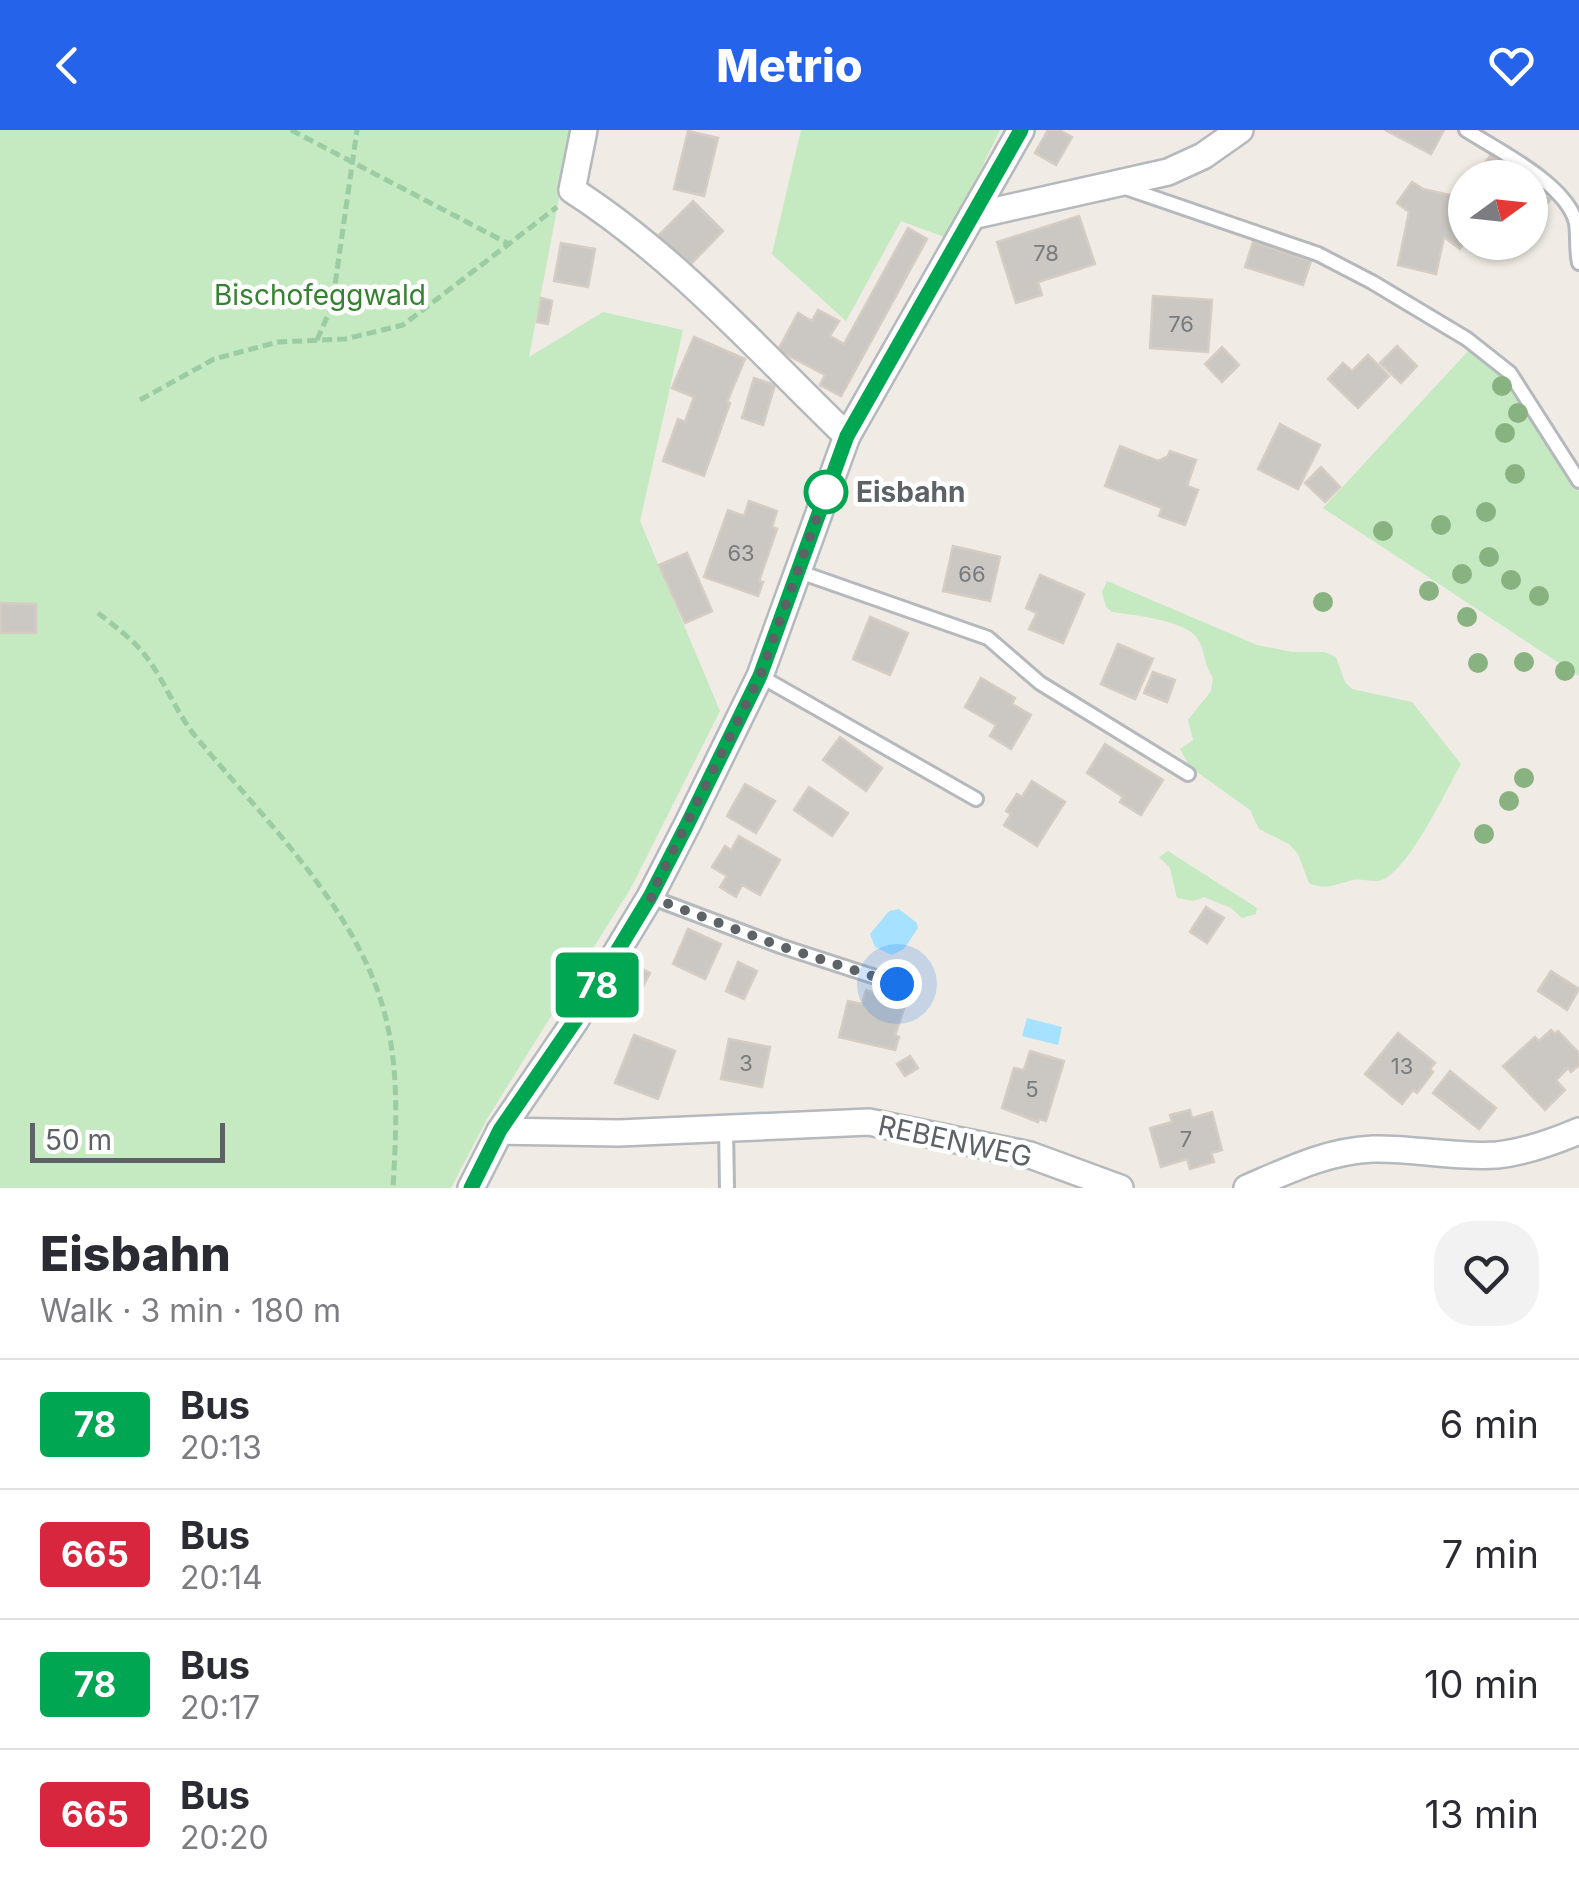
<!DOCTYPE html>
<html lang="en">
<head>
<meta charset="utf-8">
<style>
  :root { --surface:#fff; --page:#f2f2f3; --text:#2b2b33; --muted:#7c7c81; --line:#e1e1e2; --accent:#2563eb }
  body { margin:0; font-family:Inter,sans-serif; background:var(--page); color:var(--text); height:100vh; display:flex; flex-direction:column; font-size:38px; white-space:nowrap }
  * { box-sizing:border-box; margin:0 }
  p { font-size:32px; color:var(--muted) }
  .icon { flex:none; width:55px; height:55px; fill:none; stroke:currentColor; stroke-width:2; stroke-linecap:round; stroke-linejoin:round }
  .map { position:relative; height:1058px; overflow:hidden }
  .details { display:flex; flex-direction:column; background:var(--surface); flex:1 }
  .details>* { flex:none }
  .badge { padding:0 20px; border-radius:8px; font-size:35px; line-height:65px }
  .needle { width:65px; rotate:75deg }
  .buttons { position:absolute; left:1448px; top:30px; display:grid; gap:20px }
  .buttons a { display:grid; place-items:center; width:100px; height:100px; border-radius:50%; background:var(--surface); box-shadow:0 2px 8px #0004; font-size:50px }
  .scale { position:absolute; left:30px; bottom:25px; width:195px; box-sizing:border-box; padding-left:10px; border:5px solid #5d6266; border-top:0; font-size:28px; line-height:35px; white-space:nowrap; color:#5d6266; -webkit-text-stroke:8px #fff; paint-order:stroke }
  .you { position:absolute; width:50px; height:50px; margin:-25px; border:8px solid #fff; border-radius:50%; background:#1a73e8; box-shadow:0 0 0 15px #1a73e833 }
  .map>.badge { position:absolute; translate:-50% -50%; box-shadow:0 0 0 5px #fff }
  .round { display:grid; place-items:center; flex:none; width:105px; height:105px; border-radius:40px; background:var(--page) }
  .summary { display:flex; align-items:center; justify-content:space-between; height:170px; padding:0 40px }
  h1 { font-size:48px; font-weight:800; line-height:75px }
  ul { padding:0; list-style:none }
  li { display:flex; align-items:center; gap:30px; height:130px; padding:0 40px; border-top:2px solid var(--line) }
  li div { flex:1 }
  li b { display:block; font-size:38px }
  li em { font-style:normal }
  li .badge { min-width:110px; font-weight:700; text-align:center }
  header { display:flex; justify-content:space-between; align-items:center; height:130px; padding:0 40px; background:var(--accent); color:#fff; font-size:45px; font-weight:800 }
  .map>svg:first-child { display:block }
</style>
</head>
<body>
<header><svg class="icon" aria-label="back" viewBox="0 0 24 24"><path d="M15 5l-7 7 7 7"/></svg>Metrio<svg class="icon" aria-label="heart" viewBox="0 0 24 24"><path d="M12 20l-8-8c-3-5 5-10 8-4 3-6 11-1 8 4z"/></svg></header>
<div class="map">
<svg width="1579" height="1058" viewBox="0 0 1579 1058">
  <rect width="100%" height="100%" fill="#f0ece5"/>
  <g fill="#c5e9c0">
    <polygon points="0,0 572,0 529,227 603,182 683,200 640,391 720,581 632,756 487,989 451,1058 0,1058"/>
    <polygon points="801,0 1000,0 947,108 901,91 846,191 772,124"/>
    <polygon points="1470,219 1505,247 1579,362 1579,546 1323,378"/>
    <path d="M 1107,451 L 1257,515 L 1292,522 L 1325,522 L 1336,527 L 1345,552 L 1352,559 L 1412,572 L 1461,634 C 1444,664 1412,734 1384,749 C 1373,754 1364,748 1353,750 C 1334,754 1328,761 1309,753 L 1298,724 L 1289,714 L 1259,699 L 1250,680 L 1190,637 L 1180,619 L 1193,610 L 1188,590 L 1211,561 L 1213,548 C 1204,536 1205,520 1198,509 C 1186,490 1133,485 1112,482 L 1106,477 L 1102,462 Z"/>
    <polygon points="1168,721 1257,778 1256,784 1242,788 1231,778 1204,767 1193,771 1177,768 1170,738 1159,727"/>
  </g>
  <g fill="#a6e2ff">
    <polygon points="899,779 917,793 918,798 904,819 892,825 875,817 870,804 889,781"/>
    <polygon points="1027,888 1062,897 1058,915 1022,906"/>
  </g>
  <g fill="#cbc7c2" stroke="#d5cdc3" stroke-width="2.5">
    <polygon points="1048,0 1059,0 1072,7 1056,35 1035,23"/>
    <polygon points="1385,0 1444,0 1431,24"/>
    <polygon points="688,1 718,8 704,66 674,59"/>
    <polygon points="1490,26 1519,48 1475,48"/>
    <polygon points="1412,52 1423,59 1454,66 1450,79 1465,89 1465,112 1460,119 1444,107 1436,144 1398,135 1409,82 1397,73"/>
    <polygon points="1530,55 1550,70 1533,92 1530,90"/>
    <polygon points="693,71 723,101 686,139 655,109"/>
    <polygon points="1079,86 1095,134 1038,152 1042,165 1016,173 997,112"/>
    <polygon points="908,98 927,109 841,266 820,255 825,245 778,220 798,183 812,191 818,180 839,191 830,206 844,214"/>
    <polygon points="1253,112 1311,131 1303,155 1245,137"/>
    <polygon points="561,113 595,119 588,157 554,151"/>
    <polygon points="1153,166 1212,170 1208,222 1150,218"/>
    <polygon points="541,168 552,171 548,194 537,192"/>
    <polygon points="694,207 745,229 727,272 730,273 704,346 663,331 678,289 685,292 694,267 672,258"/>
    <polygon points="1397,216 1417,236 1401,253 1380,233"/>
    <polygon points="1222,217 1239,235 1222,252 1205,234"/>
    <polygon points="1368,225 1389,246 1358,278 1328,249 1343,233 1352,241"/>
    <polygon points="754,248 775,255 763,295 742,288"/>
    <polygon points="1280,294 1320,315 1298,359 1258,339"/>
    <polygon points="1120,316 1158,331 1168,326 1170,321 1196,330 1187,356 1198,360 1185,395 1159,386 1162,378 1105,356"/>
    <polygon points="1321,337 1340,357 1325,372 1305,353"/>
    <polygon points="749,371 777,381 772,397 777,399 759,451 763,452 758,466 704,447 728,380 744,386"/>
    <polygon points="953,416 1000,427 990,471 943,461"/>
    <polygon points="687,423 712,481 685,493 659,435"/>
    <polygon points="1040,445 1084,464 1063,513 1029,499 1037,483 1026,478"/>
    <polygon points="0,473 36,474 36,503 0,503"/>
    <polygon points="870,487 908,503 890,545 853,529"/>
    <polygon points="1118,514 1153,529 1135,569 1101,554"/>
    <polygon points="1153,542 1175,550 1167,572 1144,563"/>
    <polygon points="981,548 1015,568 1012,574 1031,585 1011,619 990,606 996,595 965,577"/>
    <polygon points="840,607 882,638 866,661 823,630"/>
    <polygon points="1105,614 1163,650 1141,685 1120,672 1123,667 1087,643"/>
    <polygon points="1032,651 1065,672 1037,716 1004,695 1011,684 1006,681 1017,664 1022,667"/>
    <polygon points="745,654 775,671 756,703 727,686"/>
    <polygon points="809,657 848,683 832,706 794,680"/>
    <polygon points="739,706 780,730 760,765 742,755 736,767 720,757 727,746 712,737 725,716 731,720"/>
    <polygon points="1206,777 1224,788 1207,813 1190,802"/>
    <polygon points="688,799 721,814 705,849 673,834"/>
    <polygon points="738,832 757,841 744,869 726,861"/>
    <polygon points="639,837 650,843 638,866 627,860"/>
    <polygon points="1551,841 1579,859 1567,880 1538,861"/>
    <polygon points="866,860 906,873 895,905 899,907 895,920 839,907 848,871 862,874"/>
    <polygon points="1551,900 1555,904 1558,901 1579,923 1579,935 1571,942 1568,938 1556,950 1565,960 1545,980 1503,936 1535,907 1539,911"/>
    <polygon points="1398,903 1435,933 1430,939 1433,942 1417,963 1413,960 1402,974 1365,944"/>
    <polygon points="634,905 675,921 658,969 615,953"/>
    <polygon points="729,909 770,917 762,957 721,949"/>
    <polygon points="1030,921 1064,931 1046,991 1039,989 1038,992 1002,978 1014,938 1024,940"/>
    <polygon points="910,926 918,938 905,946 897,934"/>
    <polygon points="1450,941 1496,978 1479,999 1433,963"/>
    <polygon points="1190,980 1192,988 1212,982 1222,1020 1211,1023 1214,1032 1190,1039 1187,1029 1161,1037 1150,998 1172,992 1170,985"/>
  </g>
  <g fill="none" stroke-linecap="round" stroke-linejoin="round">
    <defs>
      <g id="service">
        <path d="M 1466,0 C 1497,20 1567,54 1576,93 C 1578,106 1576,120 1579,133"/>
        <polyline points="1120,56 1318,124 1372,152 1467,209 1510,243 1579,351"/>
        <polyline points="797,441 988,508 1040,553 1188,644"/>
        <polyline points="760,546 976,669"/>
        <polyline points="650,767 780,816 897,854"/>
        <polyline points="726,998 727,1058"/>
      </g>
      <g id="minor">
        <path d="M 584,0 L 572,60 C 675,126 760,222 847,306"/>
        <polyline points="972,86 1168,42 1203,26 1240,0"/>
        <polyline points="500,1001 619,1003 869,992 1030,1025 1120,1058"/>
        <polyline points="471,1058 500,1001 575,891 650,767 688,693 760,546 847,306 1021,0"/>
        <path d="M 1247,1058 C 1289,1040 1327,1021 1373,1019 C 1414,1018 1456,1028 1497,1025 C 1526,1022 1553,1012 1579,1001"/>
      </g>
    </defs>
    <use href="#service" stroke="#b5b8bc" stroke-width="18"/>
    <use href="#minor" stroke="#b5b8bc" stroke-width="30"/>
    <g stroke="#9bcca3" stroke-width="5" stroke-dasharray="10 5" stroke-linecap="butt">
      <polyline points="291,0 507,113"/>
      <polyline points="317,210 332,176 357,0"/>
      <polyline points="140,270 214,229 278,212 345,209 403,195 557,77"/>
      <path d="M 98,483 C 116,497 135,511 148,529 C 166,554 177,584 196,607 C 266,692 366,787 388,898 C 399,948 396,1007 393,1058"/>
    </g>
    <use href="#service" stroke="#fff" stroke-width="12"/>
    <use href="#minor" stroke="#fff" stroke-width="25"/>
  </g>
  <g fill="#89b281">
    <circle cx="1502" cy="256" r="10"/>
    <circle cx="1518" cy="283" r="10"/>
    <circle cx="1505" cy="303" r="10"/>
    <circle cx="1515" cy="344" r="10"/>
    <circle cx="1486" cy="382" r="10"/>
    <circle cx="1441" cy="395" r="10"/>
    <circle cx="1383" cy="401" r="10"/>
    <circle cx="1489" cy="427" r="10"/>
    <circle cx="1462" cy="444" r="10"/>
    <circle cx="1511" cy="450" r="10"/>
    <circle cx="1429" cy="461" r="10"/>
    <circle cx="1539" cy="466" r="10"/>
    <circle cx="1323" cy="472" r="10"/>
    <circle cx="1467" cy="487" r="10"/>
    <circle cx="1524" cy="532" r="10"/>
    <circle cx="1478" cy="533" r="10"/>
    <circle cx="1565" cy="541" r="10"/>
    <circle cx="1524" cy="648" r="10"/>
    <circle cx="1509" cy="671" r="10"/>
    <circle cx="1484" cy="704" r="10"/>
  </g>
  <g fill="none" stroke-linecap="round" stroke-linejoin="round">
    <defs>
      <polyline id="line" points="471,1058 500,1000 575,891 650,767 688,693 760,546 847,306 1021,0"/>
    </defs>
    <use href="#line" stroke="#fff" stroke-width="22"/>
    <use href="#line" stroke="#00a651" stroke-width="15"/>
    <polyline stroke="#5d6266" stroke-width="10" stroke-dasharray="0 18" points="826,362 827,359 760,546 650,767 780,816 897,854"/>
  </g>
  <circle fill="#fff" stroke="#00a651" stroke-width="5" cx="826" cy="362" r="20"/>
  <g text-anchor="middle" stroke-width="9" stroke-linejoin="round" paint-order="stroke">
    <g font-size="22" fill="#787b7d">
      <text x="1046" y="131">78</text>
      <text x="1181" y="202">76</text>
      <text x="741" y="431">63</text>
      <text x="972" y="452">66</text>
      <text x="746" y="941">3</text>
      <text x="1402" y="944">13</text>
      <text x="1032" y="967">5</text>
      <text x="1186" y="1017">7</text>
    </g>
    <g font-size="28" fill="#358230" stroke="#fff">
      <text x="320" y="175">Bischofeggwald</text>
    </g>
    <g font-size="28" font-weight="bold" fill="#5d6266" stroke="#fff" text-anchor="start">
      <text x="856" y="372">Eisbahn</text>
    </g>
    <g font-size="28" fill="#5d6266" stroke="#fff">
      <text transform="translate(955 1011) rotate(12)" y="10">REBENWEG</text>
    </g>
  </g>
</svg>
<div class="buttons">
<a><svg class="needle" viewBox="-14 -14 28 28"><path d="M0-13l5 13h-10z" fill="#e53935"/><path d="M0 13l5-13h-10z" fill="#7c7c81"/></svg></a>
</div>
<div class="scale">50 m</div>
<div class="you" style="left:897px;top:854px"></div>
<b class="badge" style="left:597px;top:855px;background:#00a651;color:#fff">78</b>
</div>
<section class="details">
<div class="summary"><div><h1>Eisbahn</h1><p>Walk · 3 min · 180 m</p></div><a class="round"><svg class="icon" aria-label="heart" viewBox="0 0 24 24"><path d="M12 20l-8-8c-3-5 5-10 8-4 3-6 11-1 8 4z"/></svg></a></div>
<ul>
<li><span class="badge" style="background:#00a651;color:#fff">78</span><div><b>Bus</b><p>20:13</p></div><em>6 min</em></li>
<li><span class="badge" style="background:#d7263d;color:#fff">665</span><div><b>Bus</b><p>20:14</p></div><em>7 min</em></li>
<li><span class="badge" style="background:#00a651;color:#fff">78</span><div><b>Bus</b><p>20:17</p></div><em>10 min</em></li>
<li><span class="badge" style="background:#d7263d;color:#fff">665</span><div><b>Bus</b><p>20:20</p></div><em>13 min</em></li>
</ul>
</section>
</body>
</html>
